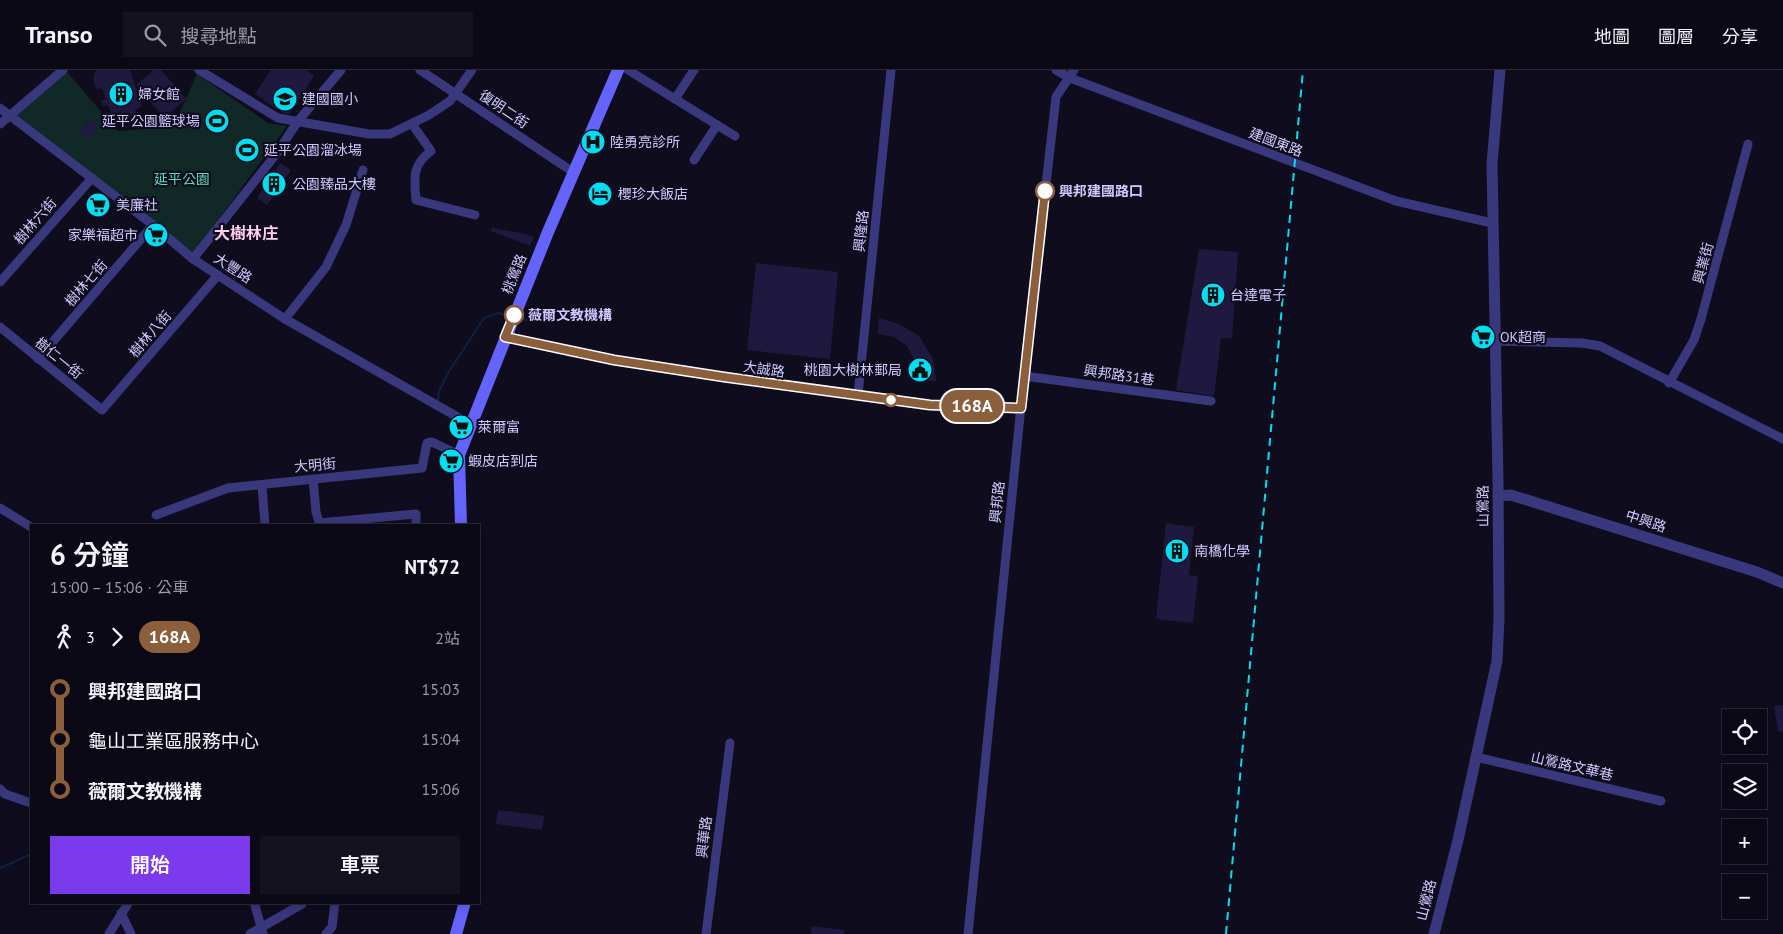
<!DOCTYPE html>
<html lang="zh-TW">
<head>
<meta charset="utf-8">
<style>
  :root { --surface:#0b0916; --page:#14121f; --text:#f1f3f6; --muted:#9a9aa1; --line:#2b2a35; --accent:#7c3aed }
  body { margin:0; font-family:"PT Sans","Noto Sans TC",sans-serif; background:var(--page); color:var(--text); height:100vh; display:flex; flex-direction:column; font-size:19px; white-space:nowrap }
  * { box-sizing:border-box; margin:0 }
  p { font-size:16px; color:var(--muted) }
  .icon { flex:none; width:28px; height:28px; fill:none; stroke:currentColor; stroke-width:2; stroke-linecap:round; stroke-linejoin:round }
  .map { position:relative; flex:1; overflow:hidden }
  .details { position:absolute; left:30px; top:454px; width:450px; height:380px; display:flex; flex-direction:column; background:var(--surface); border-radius:0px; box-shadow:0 2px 12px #0003,0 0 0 1px var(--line) }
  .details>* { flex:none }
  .badge { padding:0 10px; border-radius:16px; font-size:18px; line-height:32px }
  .buttons { position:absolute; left:1722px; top:639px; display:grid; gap:10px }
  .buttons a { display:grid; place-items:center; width:45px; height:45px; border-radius:0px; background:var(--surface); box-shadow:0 2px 12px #0003,0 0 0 1px var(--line); font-size:25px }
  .map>.badge { position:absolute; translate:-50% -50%; box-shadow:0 0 0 2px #fff }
  .legs { display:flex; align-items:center; gap:8px; height:55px; padding:0 20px; font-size:16px }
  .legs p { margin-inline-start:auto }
  .overview { display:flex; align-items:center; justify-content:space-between; height:85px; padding:0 20px }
  h1 { font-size:28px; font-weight:600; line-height:38px }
  .action { display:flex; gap:10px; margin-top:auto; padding:10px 20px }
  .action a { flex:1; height:58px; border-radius:0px; background:var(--accent); color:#fff; font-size:20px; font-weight:600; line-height:58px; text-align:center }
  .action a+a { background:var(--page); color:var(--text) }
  ul { padding:0 20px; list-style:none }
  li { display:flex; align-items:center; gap:18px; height:50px; font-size:19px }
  li i { display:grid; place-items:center; width:8px; height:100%; margin:0 6px; background:currentColor }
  li i::after { content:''; width:12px; height:12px; margin:-6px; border:4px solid; border-radius:50%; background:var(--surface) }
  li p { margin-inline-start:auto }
  li:first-child i { background:linear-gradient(#0000 50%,currentColor 0) }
  li:last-child i { background:linear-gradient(currentColor 50%,#0000 0) }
  header { display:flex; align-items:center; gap:30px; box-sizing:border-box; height:70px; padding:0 25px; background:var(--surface); border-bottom:1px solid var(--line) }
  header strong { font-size:24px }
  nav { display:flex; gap:28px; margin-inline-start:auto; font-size:18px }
  .search { width:350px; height:45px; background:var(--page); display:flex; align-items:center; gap:12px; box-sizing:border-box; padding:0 18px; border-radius:0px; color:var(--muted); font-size:19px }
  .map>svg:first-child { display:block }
</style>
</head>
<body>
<header>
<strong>Transo</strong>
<div class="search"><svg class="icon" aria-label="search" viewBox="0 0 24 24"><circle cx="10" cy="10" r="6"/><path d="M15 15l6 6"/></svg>搜尋地點</div>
<nav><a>地圖</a><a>圖層</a><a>分享</a></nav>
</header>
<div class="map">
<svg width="1783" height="864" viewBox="0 0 1783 864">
  <rect width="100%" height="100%" fill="#0f0c1e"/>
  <polygon fill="#102826" points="67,2 118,61 173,57 197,4 268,53 287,56 193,184 12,45"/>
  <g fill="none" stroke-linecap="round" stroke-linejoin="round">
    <g stroke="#0d2242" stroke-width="2">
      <polyline points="519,249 540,252 569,245"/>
      <polyline points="438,330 439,321 448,303 484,248 498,243 510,246"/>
      <polyline points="0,798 31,784"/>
    </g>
  </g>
  <g fill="#20193f">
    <polygon points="96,0 130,0 142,36 135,40 136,46 116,55 108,35 103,36 101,31 106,29 102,18 96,19 93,7"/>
    <polygon points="154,0 161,0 186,29 164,48 136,15"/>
    <polygon points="271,0 306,0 314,6 289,44 283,43 255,24"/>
    <polygon points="90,49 98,56 88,69 80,61"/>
    <polygon points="280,93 291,100 267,135 257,128"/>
    <polygon points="492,158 526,164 534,167 530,176 491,161"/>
    <polygon points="1199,179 1238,182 1232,268 1221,268 1214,326 1176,320"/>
    <polygon points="756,193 838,202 830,289 747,280"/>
    <polygon points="879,248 899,254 919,266 933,289 936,311 919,311 916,293 907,276 894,267 878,264"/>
    <polygon points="1166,453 1194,457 1189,505 1198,506 1193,553 1156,549"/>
    <polygon points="1783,635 1783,661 1778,662 1774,636"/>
    <polygon points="498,740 544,746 542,760 496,754"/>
    <polygon points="812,856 844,860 844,864 811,864"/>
  </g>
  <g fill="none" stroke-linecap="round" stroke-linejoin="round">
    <g stroke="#39387c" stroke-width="9">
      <polyline points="199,0 278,48 369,64 390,64 429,45 450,31 472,0"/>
      <polyline points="420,0 573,102"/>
      <polyline points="628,0 735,66"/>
      <polyline points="1056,0 1070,8 1396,131 1492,153"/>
      <polyline points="675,29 694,0"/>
      <polyline points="0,38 153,155 193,189 285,249 470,354"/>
      <polyline points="0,54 63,0"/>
      <path d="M 412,54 L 431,81 C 412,95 414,108 416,130 L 475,145"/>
      <polyline points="694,90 717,55"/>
      <polyline points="193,189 277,83 298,51 341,0"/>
      <polyline points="0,212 92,108"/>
      <polyline points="285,249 326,197 346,155 363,100"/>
      <polyline points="0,257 102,340 218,205"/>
      <polyline points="505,267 614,290 724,307 929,335 1021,338"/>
      <polyline points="1495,271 1582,273 1600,276 1783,369"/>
      <polyline points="38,289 153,155"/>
      <polyline points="1024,306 1211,331"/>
      <polyline points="1669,313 1694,270 1701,249 1748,74"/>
      <polyline points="858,325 891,0"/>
      <polyline points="313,409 316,442 320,455"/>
      <polyline points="262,416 265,455"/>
      <polyline points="0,438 31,457"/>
      <polyline points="156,445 228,418 422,398 427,373 432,372 459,385"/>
      <polyline points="319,453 416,444 416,455"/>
      <polyline points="1476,687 1661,731"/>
      <polyline points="0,719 5,724 31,733"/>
      <polyline points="254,832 263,864"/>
      <polyline points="121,843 131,864"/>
      <polyline points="109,864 129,832"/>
      <polyline points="250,864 302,834"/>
      <polyline points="326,864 332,857 335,832"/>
      <polyline points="706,864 730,673"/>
      <polyline points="968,864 1024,306 1056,27 1074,0"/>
    </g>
    <g stroke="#39387c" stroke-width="11">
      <polyline points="1498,426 1511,425 1757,502 1783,513"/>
      <polyline points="1434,864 1458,770 1497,591 1499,548 1498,411 1492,94 1500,0"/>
    </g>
    <g stroke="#6463fc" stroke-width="12">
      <polyline points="461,455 459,385 548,162 618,0"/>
      <polyline points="456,864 465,832"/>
    </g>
    <polyline stroke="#04def0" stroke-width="2" stroke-dasharray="8 6" stroke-linecap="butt" points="1226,864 1303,0"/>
  </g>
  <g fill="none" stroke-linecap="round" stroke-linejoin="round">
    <defs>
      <polyline id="line-1" points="514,245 505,267 614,290 724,307 930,335 1021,338 1045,121"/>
    </defs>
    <use href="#line-1" stroke="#fff" stroke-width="11"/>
    <use href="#line-1" stroke="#8b5e3c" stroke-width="8"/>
  </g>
  <defs>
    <symbol id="building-disc" viewBox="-11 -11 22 22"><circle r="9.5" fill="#04def0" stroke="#0f0c1e"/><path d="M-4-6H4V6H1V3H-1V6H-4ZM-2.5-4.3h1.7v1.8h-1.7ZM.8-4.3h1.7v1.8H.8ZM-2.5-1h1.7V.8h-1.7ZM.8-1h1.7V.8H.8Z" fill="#111"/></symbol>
    <symbol id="school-disc" viewBox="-11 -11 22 22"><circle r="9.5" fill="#04def0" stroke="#0f0c1e"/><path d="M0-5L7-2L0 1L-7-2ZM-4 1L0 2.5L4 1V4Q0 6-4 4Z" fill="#111"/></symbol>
    <symbol id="stadium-disc" viewBox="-11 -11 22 22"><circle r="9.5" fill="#04def0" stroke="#0f0c1e"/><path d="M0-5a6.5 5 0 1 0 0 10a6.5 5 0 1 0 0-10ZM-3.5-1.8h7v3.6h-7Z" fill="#111"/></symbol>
    <symbol id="hospital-disc" viewBox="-11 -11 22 22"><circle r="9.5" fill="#04def0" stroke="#0f0c1e"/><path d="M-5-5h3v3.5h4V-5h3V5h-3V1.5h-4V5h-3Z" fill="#111"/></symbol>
    <symbol id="hotel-disc" viewBox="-11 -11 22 22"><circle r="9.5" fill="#04def0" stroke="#0f0c1e"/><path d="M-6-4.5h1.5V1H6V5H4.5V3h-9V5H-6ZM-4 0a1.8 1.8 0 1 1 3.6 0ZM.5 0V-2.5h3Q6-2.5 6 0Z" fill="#111"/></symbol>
    <symbol id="supermarket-disc" viewBox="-11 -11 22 22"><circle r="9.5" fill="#04def0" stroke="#0f0c1e"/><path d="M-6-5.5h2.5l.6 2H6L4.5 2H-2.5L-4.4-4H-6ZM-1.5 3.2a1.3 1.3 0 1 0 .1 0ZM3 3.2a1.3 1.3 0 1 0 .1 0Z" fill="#111"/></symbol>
    <symbol id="civic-disc" viewBox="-11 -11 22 22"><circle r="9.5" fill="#04def0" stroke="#0f0c1e"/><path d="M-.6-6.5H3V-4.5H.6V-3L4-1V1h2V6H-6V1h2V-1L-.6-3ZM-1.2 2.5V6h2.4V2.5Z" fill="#111"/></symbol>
  </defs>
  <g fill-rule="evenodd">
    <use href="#building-disc" x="107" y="10" width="28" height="28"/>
    <use href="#school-disc" x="271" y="15" width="28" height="28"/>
    <use href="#stadium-disc" x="203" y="37" width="28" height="28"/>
    <use href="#hospital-disc" x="579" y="58" width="28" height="28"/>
    <use href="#stadium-disc" x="233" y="66" width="28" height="28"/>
    <use href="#building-disc" x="260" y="100" width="28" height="28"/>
    <use href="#hotel-disc" x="586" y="110" width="28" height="28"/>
    <use href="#supermarket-disc" x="84" y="121" width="28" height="28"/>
    <use href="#supermarket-disc" x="142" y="151" width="28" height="28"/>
    <use href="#building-disc" x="1199" y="211" width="28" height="28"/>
    <use href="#supermarket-disc" x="1469" y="253" width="28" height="28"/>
    <use href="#civic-disc" x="906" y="286" width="28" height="28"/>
    <use href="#supermarket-disc" x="447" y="343" width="28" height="28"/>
    <use href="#supermarket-disc" x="437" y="377" width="28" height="28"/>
    <use href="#building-disc" x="1163" y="467" width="28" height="28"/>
  </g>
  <g fill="#fff" stroke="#8b5e3c" stroke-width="2.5">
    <circle cx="1045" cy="121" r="9"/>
    <circle cx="514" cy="245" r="9"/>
    <circle cx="891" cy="330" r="6"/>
  </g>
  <g text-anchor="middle" stroke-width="4.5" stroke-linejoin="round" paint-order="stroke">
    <g font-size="14" fill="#cfcafe" stroke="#0f0c1e" text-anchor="start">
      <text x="138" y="29">婦女館</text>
      <text x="302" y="34">建國國小</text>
      <text x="200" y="56" text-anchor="end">延平公園籃球場</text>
      <text x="610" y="77">陸勇亮診所</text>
      <text x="264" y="85">延平公園溜冰場</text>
      <text x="292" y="119">公園臻品大樓</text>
      <text x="618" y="129">櫻珍大飯店</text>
      <text x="116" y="140">美廉社</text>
      <text x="138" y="170" text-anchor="end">家樂福超市</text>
      <text x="1230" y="230">台達電子</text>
      <text x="1500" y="272">OK超商</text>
      <text x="902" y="305" text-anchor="end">桃園大樹林郵局</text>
      <text x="478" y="362">萊爾富</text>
      <text x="468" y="396">蝦皮店到店</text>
      <text x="1194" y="486">南橋化學</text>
    </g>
    <g font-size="14" fill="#cfcafe" stroke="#0f0c1e">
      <text transform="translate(504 39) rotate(34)" y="5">復明二街</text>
      <text transform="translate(1276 72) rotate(21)" y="5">建國東路</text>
      <text transform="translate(35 151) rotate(-49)" y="5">樹林六街</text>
      <text transform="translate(861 161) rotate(-84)" y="5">興隆路</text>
      <text transform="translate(1703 193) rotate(-75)" y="5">興業街</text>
      <text transform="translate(233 198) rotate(33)" y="5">大豐路</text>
      <text transform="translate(514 204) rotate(-68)" y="5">桃鶯路</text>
      <text transform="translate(86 213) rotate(-49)" y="5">樹林七街</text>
      <text transform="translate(150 264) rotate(-49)" y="5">樹林八街</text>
      <text transform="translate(59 288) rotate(39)" y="5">樹仁一街</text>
      <text transform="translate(764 299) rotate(8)" y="5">大誠路</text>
      <text transform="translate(1119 305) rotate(8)" y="5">興邦路31巷</text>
      <text transform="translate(315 395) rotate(-5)" y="5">大明街</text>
      <text transform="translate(997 432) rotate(-84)" y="5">興邦路</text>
      <text transform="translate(1483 436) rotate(-91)" y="5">山鶯路</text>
      <text transform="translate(1646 451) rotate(18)" y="5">中興路</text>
      <text transform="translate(1572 696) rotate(13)" y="5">山鶯路文華巷</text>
      <text transform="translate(704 767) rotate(-83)" y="5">興華路</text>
      <text transform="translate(1426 830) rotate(-76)" y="5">山鶯路</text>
    </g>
    <g font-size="14" fill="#59dcb8" stroke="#0f0c1e">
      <text x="182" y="114">延平公園</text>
    </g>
    <g font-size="14" font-weight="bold" fill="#cfcafe" stroke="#0f0c1e" text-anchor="start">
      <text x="1059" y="126">興邦建國路口</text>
      <text x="528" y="250">薇爾文教機構</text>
    </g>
    <g font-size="16" font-weight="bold" fill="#fecced" stroke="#0f0c1e">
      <text x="246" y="169">大樹林庄</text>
    </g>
  </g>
</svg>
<div class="buttons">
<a><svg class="icon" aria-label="locate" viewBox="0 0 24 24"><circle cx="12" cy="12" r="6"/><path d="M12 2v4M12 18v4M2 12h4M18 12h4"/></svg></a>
<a><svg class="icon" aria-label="layers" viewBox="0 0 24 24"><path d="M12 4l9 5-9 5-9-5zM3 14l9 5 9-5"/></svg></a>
<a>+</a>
<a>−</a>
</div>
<b class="badge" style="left:972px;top:336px;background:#8b5e3c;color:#fff">168A</b>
<section class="details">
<div class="overview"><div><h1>6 分鐘</h1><p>15:00 – 15:06 · 公車</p></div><b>NT$72</b></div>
<div class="legs"><svg class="icon" aria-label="walk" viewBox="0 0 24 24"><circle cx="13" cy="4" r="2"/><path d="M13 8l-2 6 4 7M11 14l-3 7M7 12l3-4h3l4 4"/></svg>3<svg class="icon" aria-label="forward" viewBox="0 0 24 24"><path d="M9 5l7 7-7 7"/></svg><b class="badge" style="background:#8b5e3c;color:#fff">168A</b><p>2站</p></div>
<ul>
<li><i style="color:#8b5e3c"></i><b>興邦建國路口</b><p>15:03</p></li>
<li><i style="color:#8b5e3c"></i><span>龜山工業區服務中心</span><p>15:04</p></li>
<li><i style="color:#8b5e3c"></i><b>薇爾文教機構</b><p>15:06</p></li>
</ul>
<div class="action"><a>開始</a><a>車票</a></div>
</section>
</div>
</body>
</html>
